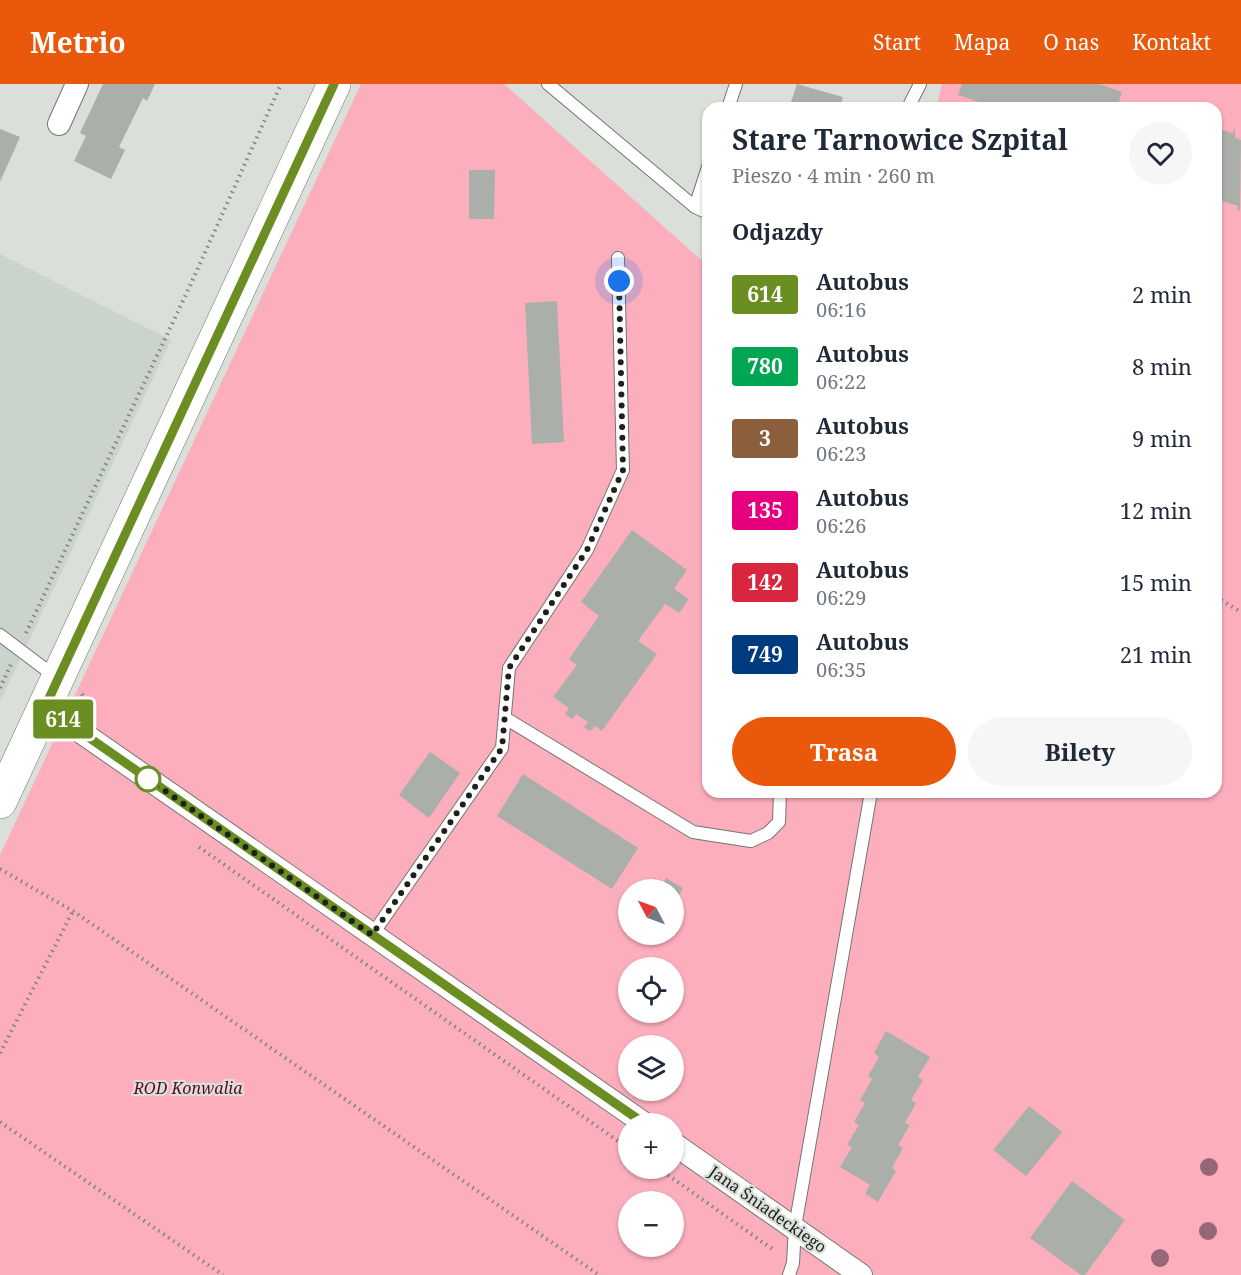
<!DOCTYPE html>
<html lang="pl">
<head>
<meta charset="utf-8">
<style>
  :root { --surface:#fff; --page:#f6f6f7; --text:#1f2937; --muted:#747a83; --accent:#ea580c }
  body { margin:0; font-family:"Noto Serif",serif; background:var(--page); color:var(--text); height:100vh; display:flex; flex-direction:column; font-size:22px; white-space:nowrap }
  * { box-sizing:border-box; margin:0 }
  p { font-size:20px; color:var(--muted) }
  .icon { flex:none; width:33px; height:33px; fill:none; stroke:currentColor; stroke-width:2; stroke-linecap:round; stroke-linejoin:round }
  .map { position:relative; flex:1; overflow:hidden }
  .details { position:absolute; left:702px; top:18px; width:520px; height:696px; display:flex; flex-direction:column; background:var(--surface); border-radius:18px; box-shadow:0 2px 4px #0004 }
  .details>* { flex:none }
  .badge { padding:0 12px; border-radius:4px; font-size:21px; line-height:39px }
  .needle { width:39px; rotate:311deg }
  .fabs { position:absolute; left:618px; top:795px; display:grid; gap:12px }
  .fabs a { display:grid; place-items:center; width:66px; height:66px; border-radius:50%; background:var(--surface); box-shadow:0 2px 4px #0004; font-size:30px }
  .you { position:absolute; width:30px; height:30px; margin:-15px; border:4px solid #fff; border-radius:50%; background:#1a73e8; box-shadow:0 0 0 9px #1a73e833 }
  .map>.badge { position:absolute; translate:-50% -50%; box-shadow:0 0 0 3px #fff }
  h2 { padding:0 30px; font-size:22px; line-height:54px }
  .round { display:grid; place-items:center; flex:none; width:63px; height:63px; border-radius:32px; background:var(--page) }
  .summary { display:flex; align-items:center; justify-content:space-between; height:102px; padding:0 30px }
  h1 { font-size:28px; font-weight:700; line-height:45px }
  .action { display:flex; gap:12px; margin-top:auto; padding:12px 30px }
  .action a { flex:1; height:69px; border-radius:36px; background:var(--accent); color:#fff; font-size:24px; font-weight:700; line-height:69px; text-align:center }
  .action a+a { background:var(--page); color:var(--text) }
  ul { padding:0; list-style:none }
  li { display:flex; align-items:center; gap:18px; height:72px; padding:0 30px }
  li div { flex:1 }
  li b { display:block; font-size:22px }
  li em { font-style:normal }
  li .badge { min-width:66px; font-weight:700; text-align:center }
  header { display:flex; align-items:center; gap:36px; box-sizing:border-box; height:84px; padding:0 30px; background:var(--accent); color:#fff }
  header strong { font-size:28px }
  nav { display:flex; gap:33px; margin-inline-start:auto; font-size:21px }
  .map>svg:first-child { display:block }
</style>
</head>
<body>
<header>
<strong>Metrio</strong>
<nav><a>Start</a><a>Mapa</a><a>O nas</a><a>Kontakt</a></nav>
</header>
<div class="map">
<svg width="1241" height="1191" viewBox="0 0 1241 1191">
  <rect width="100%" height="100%" fill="#dbdfda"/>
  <polygon fill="#cbd4ca" points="0,170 171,256 0,618"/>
  <path fill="#fdaebc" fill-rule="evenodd" d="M 361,0 L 504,0 L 708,182 L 708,708 L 1216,708 L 1216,24 L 936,24 L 942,0 L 1241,0 L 1241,1191 L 0,1191 L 0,771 ZM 628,806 L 674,806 L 674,850 L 628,850 ZM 628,884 L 674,884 L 674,928 L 628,928 ZM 628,962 L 674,962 L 674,1006 L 628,1006 ZM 628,1040 L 674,1040 L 674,1084 L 628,1084 ZM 628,1118 L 674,1118 L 674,1162 L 628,1162 Z"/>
  <g fill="#abafaa">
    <polygon points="103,0 155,0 147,17 143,14 119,63 125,66 111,95 74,77 86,52 80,49"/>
    <polygon points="797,0 843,13 840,24 789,24"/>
    <polygon points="962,0 1099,0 1122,8 1117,24 987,24 988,21 958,11"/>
    <polygon points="1235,43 1235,54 1241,56 1240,127 1237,126 1238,122 1216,115 1216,44 1233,49"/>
    <polygon points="0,45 20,53 0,98"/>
    <polygon points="469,86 495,86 494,135 469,135"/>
    <polygon points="557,217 564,358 532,360 525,219"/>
    <polygon points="632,446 687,486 674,505 689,515 679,529 665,520 638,557 657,570 602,647 595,642 590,647 584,643 588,638 576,630 572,635 565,630 569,624 553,613 577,581 569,575 599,532 581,518"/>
    <polygon points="430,668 460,689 429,734 399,711"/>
    <polygon points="523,690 638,764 612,805 497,732"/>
    <polygon points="666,794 683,804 674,820 674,806 659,806"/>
    <polygon points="886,947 930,973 918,993 923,996 911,1016 916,1019 905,1039 910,1041 898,1061 903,1064 892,1084 896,1087 878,1118 865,1110 870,1101 840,1083 852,1063 847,1061 859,1041 854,1038 865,1019 860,1016 872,995 868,992 879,973 874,969"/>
    <polygon points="1029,1022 1062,1048 1026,1092 993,1066"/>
    <polygon points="1072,1097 1125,1136 1085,1191 1081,1191 1030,1154"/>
  </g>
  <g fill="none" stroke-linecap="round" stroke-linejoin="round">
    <defs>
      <g id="lane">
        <polyline points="548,0 695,123 708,129"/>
        <polyline points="728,24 736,0"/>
        <polyline points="908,24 920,0"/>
        <polyline points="695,123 708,83"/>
        <polyline points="0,551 57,594"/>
        <polyline points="505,634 693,748 751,757 768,749 779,738 780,708"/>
        <polyline points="372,851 502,664 509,584 587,466 623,386 618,174"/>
        <polyline points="789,1191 793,1179 795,1143 871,708"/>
      </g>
      <g id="street">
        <polyline points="59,40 77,0"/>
        <polyline points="45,623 645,1040"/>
        <polyline points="674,1060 861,1191"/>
      </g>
      <polyline id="secondary" points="0,718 334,0"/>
    </defs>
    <use href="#lane" stroke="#727672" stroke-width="14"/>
    <use href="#street" stroke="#727672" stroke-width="24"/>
    <use href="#secondary" stroke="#727672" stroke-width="34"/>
    <g stroke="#80837f" stroke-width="4" stroke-dasharray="1.5 4.5" stroke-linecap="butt">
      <polyline points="1216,513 1241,528"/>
      <polyline points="26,549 189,204 281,0"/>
      <polyline points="0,604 11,580"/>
      <polyline points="82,610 86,618 96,627"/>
      <polyline points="199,763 628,1064"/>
      <polyline points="0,785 73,827 599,1191"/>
      <polyline points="0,969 73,827"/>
      <polyline points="0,1038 223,1191"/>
      <polyline points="658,1084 775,1167"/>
    </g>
    <use href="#lane" stroke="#fff" stroke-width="12"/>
    <use href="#street" stroke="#fff" stroke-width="22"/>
    <use href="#secondary" stroke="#fff" stroke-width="33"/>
  </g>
  <g fill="#966877">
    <circle cx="1209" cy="1083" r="9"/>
    <circle cx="1208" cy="1147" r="9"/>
    <circle cx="1160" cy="1174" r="9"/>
  </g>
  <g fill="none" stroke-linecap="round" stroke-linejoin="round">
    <defs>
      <polyline id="line" points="334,0 45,623 645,1040"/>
    </defs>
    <use href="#line" stroke="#fff" stroke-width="14"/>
    <use href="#line" stroke="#6b8e23" stroke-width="9"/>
    <polyline stroke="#1e201e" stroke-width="6" stroke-dasharray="0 10.8" points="148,695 372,851 502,664 509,584 587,466 623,386 619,197"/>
  </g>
  <circle fill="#fff" stroke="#6b8e23" stroke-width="3" cx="148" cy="695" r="12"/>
  <g text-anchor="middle" stroke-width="4.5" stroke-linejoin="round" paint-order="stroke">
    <g font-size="16" font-style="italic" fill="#5d0726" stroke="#dbdfda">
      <text x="188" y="1010">ROD Konwalia</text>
    </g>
    <g font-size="16" fill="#1e201e" stroke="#dbdfda">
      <text transform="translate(768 1125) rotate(35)" y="6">Jana Śniadeckiego</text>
    </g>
  </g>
</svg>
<div class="fabs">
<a><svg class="needle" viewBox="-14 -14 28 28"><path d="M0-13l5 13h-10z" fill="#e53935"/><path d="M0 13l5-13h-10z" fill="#747a83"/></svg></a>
<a><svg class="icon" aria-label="locate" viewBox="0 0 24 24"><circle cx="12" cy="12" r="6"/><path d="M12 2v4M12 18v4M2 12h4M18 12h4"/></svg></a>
<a><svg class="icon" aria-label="layers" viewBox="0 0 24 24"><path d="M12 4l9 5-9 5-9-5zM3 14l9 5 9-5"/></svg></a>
<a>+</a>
<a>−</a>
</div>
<div class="you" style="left:619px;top:197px"></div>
<b class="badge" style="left:63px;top:635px;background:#6b8e23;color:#fff">614</b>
<section class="details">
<div class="summary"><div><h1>Stare Tarnowice Szpital</h1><p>Pieszo · 4 min · 260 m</p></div><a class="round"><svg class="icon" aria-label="heart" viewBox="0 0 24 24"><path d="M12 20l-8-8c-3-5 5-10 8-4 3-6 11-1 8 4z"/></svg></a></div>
<h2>Odjazdy</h2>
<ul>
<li><span class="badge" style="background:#6b8e23;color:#fff">614</span><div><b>Autobus</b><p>06:16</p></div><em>2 min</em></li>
<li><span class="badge" style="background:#00a651;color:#fff">780</span><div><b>Autobus</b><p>06:22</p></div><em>8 min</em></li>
<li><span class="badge" style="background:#8b5e3c;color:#fff">3</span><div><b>Autobus</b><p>06:23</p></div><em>9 min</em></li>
<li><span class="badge" style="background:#e6007e;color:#fff">135</span><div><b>Autobus</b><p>06:26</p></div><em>12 min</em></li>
<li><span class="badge" style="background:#d7263d;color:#fff">142</span><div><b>Autobus</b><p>06:29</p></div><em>15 min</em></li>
<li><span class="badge" style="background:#003b80;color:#fff">749</span><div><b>Autobus</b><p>06:35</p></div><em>21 min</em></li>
</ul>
<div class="action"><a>Trasa</a><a>Bilety</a></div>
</section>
</div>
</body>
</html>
